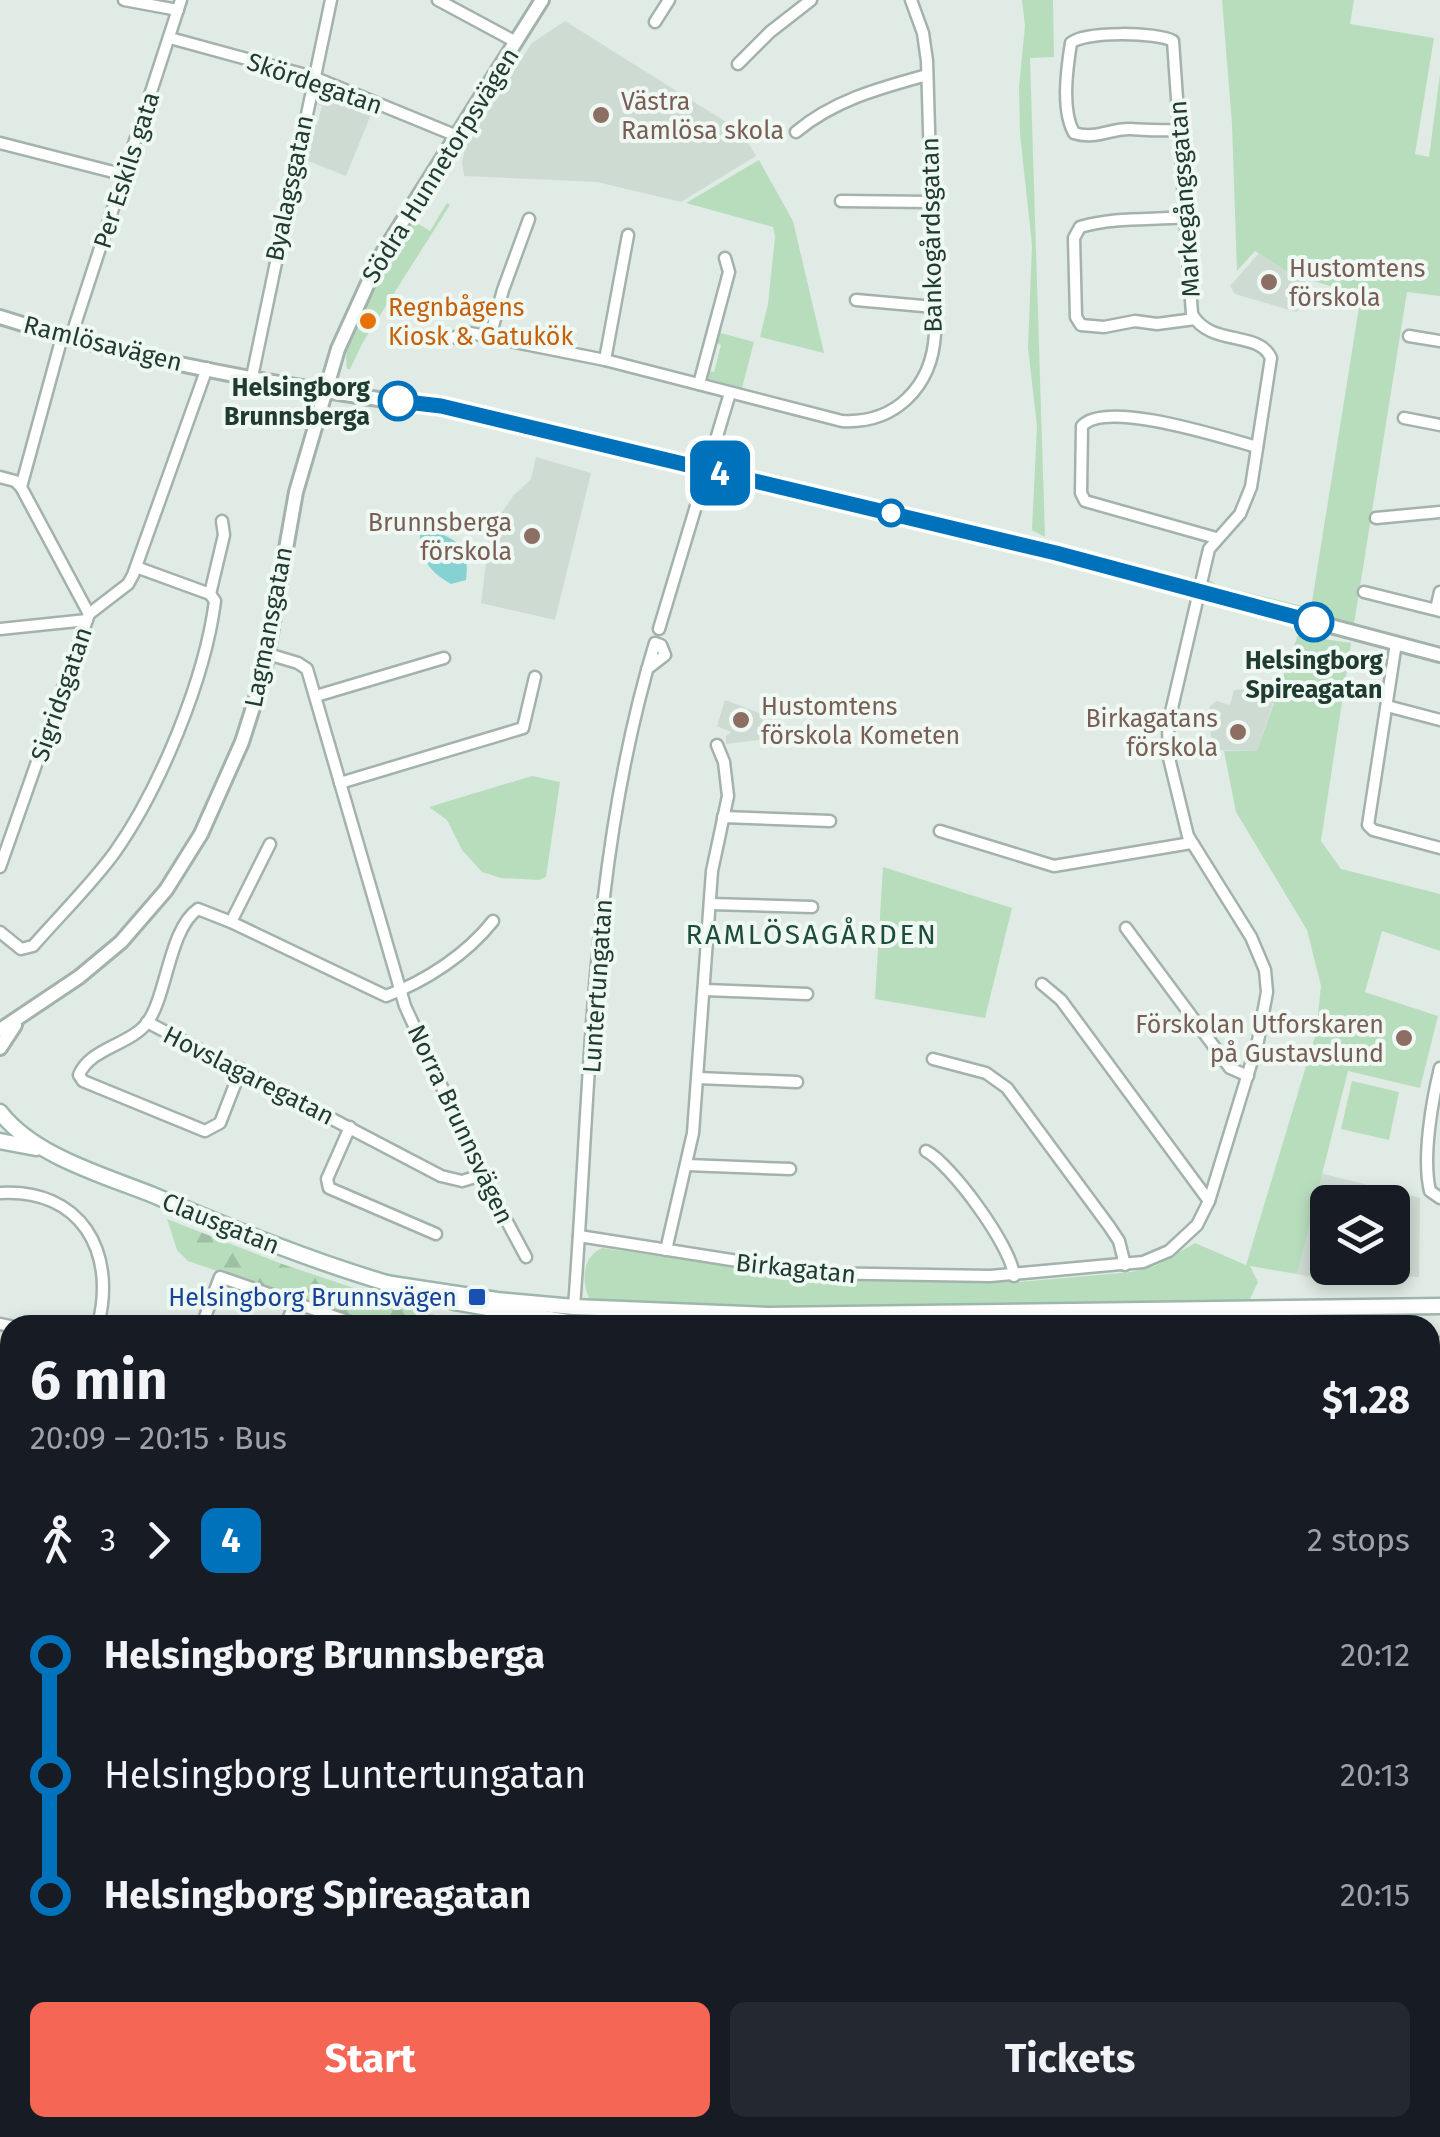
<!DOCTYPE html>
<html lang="en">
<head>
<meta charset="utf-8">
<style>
  :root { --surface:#171b24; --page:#242831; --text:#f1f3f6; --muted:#9ea1a6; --accent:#f56655 }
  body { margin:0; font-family:"Fira Sans",sans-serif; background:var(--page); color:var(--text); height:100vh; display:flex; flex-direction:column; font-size:38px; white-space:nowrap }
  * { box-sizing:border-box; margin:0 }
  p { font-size:32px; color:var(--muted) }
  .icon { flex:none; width:55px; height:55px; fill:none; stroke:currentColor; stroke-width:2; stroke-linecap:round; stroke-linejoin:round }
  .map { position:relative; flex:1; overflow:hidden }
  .drawer { position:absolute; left:0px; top:1315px; width:1440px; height:822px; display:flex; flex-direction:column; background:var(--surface); border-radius:30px 30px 0 0; box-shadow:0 5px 15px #0003 }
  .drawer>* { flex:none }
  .badge { padding:0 20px; border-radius:15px; font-size:35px; line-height:65px }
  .controls { position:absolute; left:1310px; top:1185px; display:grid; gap:20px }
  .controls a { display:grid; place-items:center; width:100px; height:100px; border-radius:15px; background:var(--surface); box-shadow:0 5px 15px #0003; font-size:50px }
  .map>.badge { position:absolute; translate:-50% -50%; box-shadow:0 0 0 5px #fff }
  .legs { display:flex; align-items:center; gap:15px; height:110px; padding:0 30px; font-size:32px }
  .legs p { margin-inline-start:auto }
  .summary { display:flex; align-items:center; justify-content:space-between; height:170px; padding:0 30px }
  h1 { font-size:55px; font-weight:700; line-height:75px }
  .button { display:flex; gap:20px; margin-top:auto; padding:20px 30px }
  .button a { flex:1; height:115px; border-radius:15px; background:var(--accent); color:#fff; font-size:40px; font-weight:700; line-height:115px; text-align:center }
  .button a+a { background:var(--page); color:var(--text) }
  ul { padding:0 30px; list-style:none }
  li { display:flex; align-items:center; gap:35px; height:120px; font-size:38px }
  li i { display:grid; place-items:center; width:15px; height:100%; margin:0 12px; background:currentColor }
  li i::after { content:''; width:25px; height:25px; margin:-12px; border:8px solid; border-radius:50%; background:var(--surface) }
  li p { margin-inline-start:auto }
  li:first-child i { background:linear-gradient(#0000 50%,currentColor 0) }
  li:last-child i { background:linear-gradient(currentColor 50%,#0000 0) }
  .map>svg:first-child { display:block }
</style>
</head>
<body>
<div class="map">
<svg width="1440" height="2137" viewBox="0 0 1440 2137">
  <defs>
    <pattern id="forest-firs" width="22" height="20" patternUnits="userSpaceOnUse" patternTransform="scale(2.5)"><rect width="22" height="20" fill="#b8ddbd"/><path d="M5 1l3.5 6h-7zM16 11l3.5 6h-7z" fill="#9ebfa3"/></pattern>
  </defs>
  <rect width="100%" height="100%" fill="#e0ebe5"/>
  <g fill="#cedbd3" fill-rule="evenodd">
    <polygon points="565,21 734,127 743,134 756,156 681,202 597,182 464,176 462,162 466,145 532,43"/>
    <polygon points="327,88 374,107 346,176 303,159 311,124 317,125 322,106 317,104 321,93"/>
    <polygon points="1259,253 1293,275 1306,278 1297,312 1235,294 1230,286"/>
    <polygon points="536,457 591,473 555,620 481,603 490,530 513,496 531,479"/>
    <polygon points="1269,687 1278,689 1257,751 1212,750 1209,707 1216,701 1230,705 1234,690"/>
    <polygon points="725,700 762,714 766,739 726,744 726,736 731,732 717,726"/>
    <path d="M 1320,1173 L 1420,1198 L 1419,1277 L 1315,1278 L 1297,1274 ZM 1328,1202 L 1392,1202 L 1392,1268 L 1328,1268 Z"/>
  </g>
  <g fill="#b8ddbd">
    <polygon points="1022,0 1053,0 1054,57 1030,58 1045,537 1032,530 1037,426 1028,348 1032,245 1020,134 1019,87 1025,26"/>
    <polygon points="1222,0 1354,0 1350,24 1434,38 1415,154 1429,157 1440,74 1440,296 1407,292 1354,624 1208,586 1206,582 1207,578 1217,585 1311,608 1361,295 1293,275 1255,251 1237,271 1232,124"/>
    <polygon points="759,160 793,221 824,353 760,337 768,304 775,237 773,227 686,203"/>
    <path d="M 447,203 L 450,205 L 363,342 L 350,369 L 347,369 C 339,327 392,249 414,213 L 412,220 L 430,231 Z"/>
    <polygon points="717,332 754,342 742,388 705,378 707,371 714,372 721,345 715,342"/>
    <path d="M 1298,635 L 1351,643 L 1321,841 L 1341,869 L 1440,894 L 1440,951 L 1382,931 L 1365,992 L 1438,1016 L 1420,1088 L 1348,1071 L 1297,1274 L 1250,1266 L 1258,1282 L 1249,1301 L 785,1309 L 591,1302 C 581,1284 581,1257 602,1248 L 834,1281 L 1019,1282 L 1131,1272 L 1155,1266 L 1195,1243 L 1246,1265 L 1316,1033 L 1321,986 L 1307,930 L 1236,812 L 1224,751 L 1257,751 Z"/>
    <polygon points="532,776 560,782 546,877 539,880 501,878 482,872 462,850 447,820 429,807"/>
    <polygon points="883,867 1012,908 985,1018 875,999"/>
    <polygon points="1352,1081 1399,1092 1389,1140 1341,1129"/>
    <polygon points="293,2128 947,2128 946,2131 918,2130 910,2136 889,2137 820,2133 711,2137 291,2137"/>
  </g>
  <g fill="url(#forest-firs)">
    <polygon points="167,1219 282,1264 465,1325 373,1325 188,1261 177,1250"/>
    <polygon points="0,1385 10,1389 10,1565 0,1560"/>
  </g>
  <path fill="#86d1d2" d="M 431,530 C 460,540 470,549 466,580 L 451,584 C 428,571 419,557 420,531 Z"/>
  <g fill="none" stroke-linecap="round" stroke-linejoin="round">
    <g stroke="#86d1d2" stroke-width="2.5">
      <polyline points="0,1509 10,1515"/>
      <polyline points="1219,2128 1228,2137"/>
    </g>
    <defs>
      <g id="minor">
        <polyline points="124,0 178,10"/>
        <polyline points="438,0 516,42"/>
        <polyline points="655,22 669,0"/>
        <polyline points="170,38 313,77 457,136"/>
        <polyline points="738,64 770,32 811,0"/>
        <path d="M 796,132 C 834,100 880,88 927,75"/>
        <polyline points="0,143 125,175"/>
        <polyline points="841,201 930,202"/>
        <path d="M 1186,217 C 1150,220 1114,217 1080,227 L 1074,238 L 1076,317 L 1081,325 L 1104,327 L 1135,321 L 1157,324 L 1195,319"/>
        <polyline points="856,300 934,307"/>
        <polyline points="1409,336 1440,341"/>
        <polyline points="62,337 21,487 89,614"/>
        <polyline points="490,337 503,290 529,219"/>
        <path d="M 451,338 L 470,333 L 605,360 L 842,421 C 896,424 932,386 935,334 L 927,61 L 923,33 L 911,0"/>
        <polyline points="70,340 181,0"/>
        <polyline points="605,360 628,235"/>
        <polyline points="252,377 331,0"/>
        <polyline points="699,384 729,272 725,258"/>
        <polyline points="1404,418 1440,425"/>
        <polyline points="0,477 15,481 21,487"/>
        <polyline points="1376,518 1440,512"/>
        <path d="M 1216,538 L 1085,501 L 1081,493 L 1082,426 C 1106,399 1224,438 1257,447"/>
        <polyline points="1364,592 1440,611"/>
        <polyline points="210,594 224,535 222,521"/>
        <polyline points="1436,609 1440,592"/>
        <polyline points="0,629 87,620"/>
        <polyline points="659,629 730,393"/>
        <polyline points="1396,643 1368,825 1373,830 1440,848"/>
        <polyline points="268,654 298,663 307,669 405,1006 482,1175 526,1257"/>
        <polyline points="316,696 444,658"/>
        <polyline points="1387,706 1440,720"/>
        <polyline points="340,783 523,728 535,677"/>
        <polyline points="723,817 830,821"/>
        <polyline points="940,831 1054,866 1191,843"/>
        <polyline points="0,867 89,614 128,584 133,575 207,368"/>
        <polyline points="710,904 812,907"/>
        <polyline points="231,922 270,844"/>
        <polyline points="1126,928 1230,1068 1248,1076"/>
        <path d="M 0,932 L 21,949 L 33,946 C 60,915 91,885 115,852 C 160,788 205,679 215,601 L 210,594 L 136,567"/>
        <polyline points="1042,984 1061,1000 1209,1201"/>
        <polyline points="705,990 807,994"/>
        <polyline points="147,1022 441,1176 462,1181 482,1175"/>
        <polyline points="933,1059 986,1073 1007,1088 1109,1226 1119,1241 1125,1265"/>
        <path d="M 1440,1068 C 1432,1101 1422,1158 1430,1191 L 1440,1198"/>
        <path d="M 241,1069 L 220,1123 L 205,1131 L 83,1081 L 79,1075 C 90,1048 130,1045 147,1023 C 167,996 169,929 198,909 L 231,922 L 386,996 C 426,981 467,954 493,921"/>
        <polyline points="698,1078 797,1082"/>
        <polyline points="350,1127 327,1179 329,1188 436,1234"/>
        <path d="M 926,1151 C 951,1164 1012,1247 1014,1276"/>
        <polyline points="687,1165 790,1169"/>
        <path d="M 0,1193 C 81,1188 117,1252 98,1325"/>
        <path d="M 579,1236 L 814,1273 L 990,1276 L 1143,1262 L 1169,1251 L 1197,1225 L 1209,1201 L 1258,1041 L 1267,992 L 1265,970 L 1251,937 L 1188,836 L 1169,758 L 1168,725 L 1209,549 L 1240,514 L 1251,487 L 1271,358 C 1259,330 1210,347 1192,314 L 1173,41 C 1158,32 1084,31 1071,43 C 1067,68 1061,110 1074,133 C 1096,140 1111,128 1131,129 C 1148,130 1163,131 1180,130"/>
        <polyline points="666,1250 693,1133 712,871 728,796 724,762 717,745"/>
        <path d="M 574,1307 C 591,1086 589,858 655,643 L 661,645 L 665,655 L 647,669"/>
        <polyline points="0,1324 10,1326"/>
        <polyline points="202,1325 220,1277 359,1325"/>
        <polyline points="286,1325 295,1302"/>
        <polyline points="1430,1345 1440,1343"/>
        <polyline points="0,1763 10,1766"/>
        <polyline points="1430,1777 1440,1776"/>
        <polyline points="1430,1910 1434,2002 1440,2004"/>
        <polyline points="1430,2069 1440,2072"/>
        <polyline points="956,2129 995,2137"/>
        <polyline points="161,2137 164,2128"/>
        <polyline points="1209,2137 1213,2128"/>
      </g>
      <g id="tertiary">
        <path d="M 0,317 C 112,353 228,376 345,394 C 393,402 441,406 489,417 L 1056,553 L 1440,655"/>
        <polyline points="0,1030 79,977 121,942 166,890 201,834 242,742 264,673 296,492 338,349 379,259 542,0"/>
        <polyline points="0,1048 15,1025"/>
        <polyline points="955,2137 956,2128"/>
      </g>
      <g id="secondary">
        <path d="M 0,1112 C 34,1156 103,1175 153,1195 C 231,1228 308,1260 390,1284"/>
        <polyline points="0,1141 36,1148"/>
        <polyline points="385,1283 497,1300 574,1307 768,1315 1440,1306"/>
        <polyline points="454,1302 573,1323 695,1320"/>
      </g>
    </defs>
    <use href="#minor" stroke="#a3b3ab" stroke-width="15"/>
    <use href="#tertiary" stroke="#a3b3ab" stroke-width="18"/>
    <use href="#secondary" stroke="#9eb7ab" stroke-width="19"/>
    <use href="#minor" stroke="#fff" stroke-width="10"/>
    <use href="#tertiary" stroke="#fff" stroke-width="12"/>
    <use href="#secondary" stroke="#fff" stroke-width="14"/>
  </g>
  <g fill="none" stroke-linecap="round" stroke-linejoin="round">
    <defs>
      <polyline id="line-1" points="398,401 441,406 1056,553 1314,622"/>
    </defs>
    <use href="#line-1" stroke="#fff" stroke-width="22"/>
    <use href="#line-1" stroke="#0072bc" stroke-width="15"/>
  </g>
  <g fill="#8d6e63" stroke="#f0f8f3" stroke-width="4">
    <circle cx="601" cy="115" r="10"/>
    <circle cx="1269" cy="282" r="10"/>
    <circle cx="532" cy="536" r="10"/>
    <circle cx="741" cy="720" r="10"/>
    <circle cx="1238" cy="732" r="10"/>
    <circle cx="1404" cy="1038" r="10"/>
  </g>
  <circle fill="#e8710a" stroke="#f0f8f3" stroke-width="4" cx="368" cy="321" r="10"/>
  <g fill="#fff" stroke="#0072bc" stroke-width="5">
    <circle cx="398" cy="401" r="18"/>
    <circle cx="891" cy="513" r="12"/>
    <circle cx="1314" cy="622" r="18"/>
  </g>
  <rect fill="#1a4fb4" stroke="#f0f8f3" stroke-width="4" x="467" y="1287" width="20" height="20" rx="5"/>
  <g text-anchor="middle" stroke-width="8" stroke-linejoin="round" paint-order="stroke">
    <g font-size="25" fill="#203c31" stroke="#f0f8f3">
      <text transform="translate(315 83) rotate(19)" y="9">Skördegatan</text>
      <text transform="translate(440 165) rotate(-58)" y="9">Södra Hunnetorpsvägen</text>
      <text transform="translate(126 170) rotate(-72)" y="9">Per Eskils gata</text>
      <text transform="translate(289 188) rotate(-78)" y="9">Byalagsgatan</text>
      <text transform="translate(1184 199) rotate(-94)" y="9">Markegångsgatan</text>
      <text transform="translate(931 235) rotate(-91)" y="9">Bankogårdsgatan</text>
      <text transform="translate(103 343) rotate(14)" y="9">Ramlösavägen</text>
      <text transform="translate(268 627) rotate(-79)" y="9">Lagmansgatan</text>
      <text transform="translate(61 694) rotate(-71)" y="9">Sigridsgatan</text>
      <text transform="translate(597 986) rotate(-86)" y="9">Luntertungatan</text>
      <text transform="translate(249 1075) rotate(27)" y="9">Hovslagaregatan</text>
      <text transform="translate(461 1124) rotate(65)" y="9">Norra Brunnsvägen</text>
      <text transform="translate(221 1223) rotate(22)" y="9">Clausgatan</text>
      <text transform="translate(796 1268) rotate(6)" y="9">Birkagatan</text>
    </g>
    <g font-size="25" fill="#785e54" stroke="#f0f8f3" text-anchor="start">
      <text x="621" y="110">Västra<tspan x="621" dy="29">Ramlösa skola</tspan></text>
      <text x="1289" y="277">Hustomtens<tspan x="1289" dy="29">förskola</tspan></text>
      <text x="512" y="531" text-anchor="end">Brunnsberga<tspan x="512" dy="29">förskola</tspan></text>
      <text x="761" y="715">Hustomtens<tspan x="761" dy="29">förskola Kometen</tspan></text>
      <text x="1218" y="727" text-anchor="end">Birkagatans<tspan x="1218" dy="29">förskola</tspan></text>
      <text x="1384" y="1033" text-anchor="end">Förskolan Utforskaren<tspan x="1384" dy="29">på Gustavslund</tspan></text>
    </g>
    <g font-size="25" fill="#c56008" stroke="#f0f8f3" text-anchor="start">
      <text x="388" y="316">Regnbågens<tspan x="388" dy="29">Kiosk &amp; Gatukök</tspan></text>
    </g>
    <g font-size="25" font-weight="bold" fill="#203c31" stroke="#f0f8f3" text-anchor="end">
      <text x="370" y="396">Helsingborg<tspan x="370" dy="29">Brunnsberga</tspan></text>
      <text x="1314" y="669" text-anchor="middle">Helsingborg<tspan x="1314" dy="29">Spireagatan</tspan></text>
    </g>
    <g font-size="25" fill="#164399" stroke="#f0f8f3" text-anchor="end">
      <text x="457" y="1306">Helsingborg Brunnsvägen</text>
    </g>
    <g font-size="28" letter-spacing="2.5" fill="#1c4e3b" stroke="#f0f8f3">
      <text x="812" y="944">RAMLÖSAGÅRDEN</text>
    </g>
  </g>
</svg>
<div class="controls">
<a><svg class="icon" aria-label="layers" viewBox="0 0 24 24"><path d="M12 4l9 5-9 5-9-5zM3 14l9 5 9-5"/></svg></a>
</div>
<b class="badge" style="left:720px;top:473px;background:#0072bc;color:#fff">4</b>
<section class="drawer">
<div class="summary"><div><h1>6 min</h1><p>20:09 – 20:15 · Bus</p></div><b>$1.28</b></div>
<div class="legs"><svg class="icon" aria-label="walk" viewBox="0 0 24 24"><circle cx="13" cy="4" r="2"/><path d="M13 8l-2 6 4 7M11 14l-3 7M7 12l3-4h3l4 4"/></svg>3<svg class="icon" aria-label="forward" viewBox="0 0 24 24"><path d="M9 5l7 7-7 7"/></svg><b class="badge" style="background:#0072bc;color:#fff">4</b><p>2 stops</p></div>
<ul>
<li><i style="color:#0072bc"></i><b>Helsingborg Brunnsberga</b><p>20:12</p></li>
<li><i style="color:#0072bc"></i><span>Helsingborg Luntertungatan</span><p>20:13</p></li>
<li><i style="color:#0072bc"></i><b>Helsingborg Spireagatan</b><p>20:15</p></li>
</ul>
<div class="button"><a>Start</a><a>Tickets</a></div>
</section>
</div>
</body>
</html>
